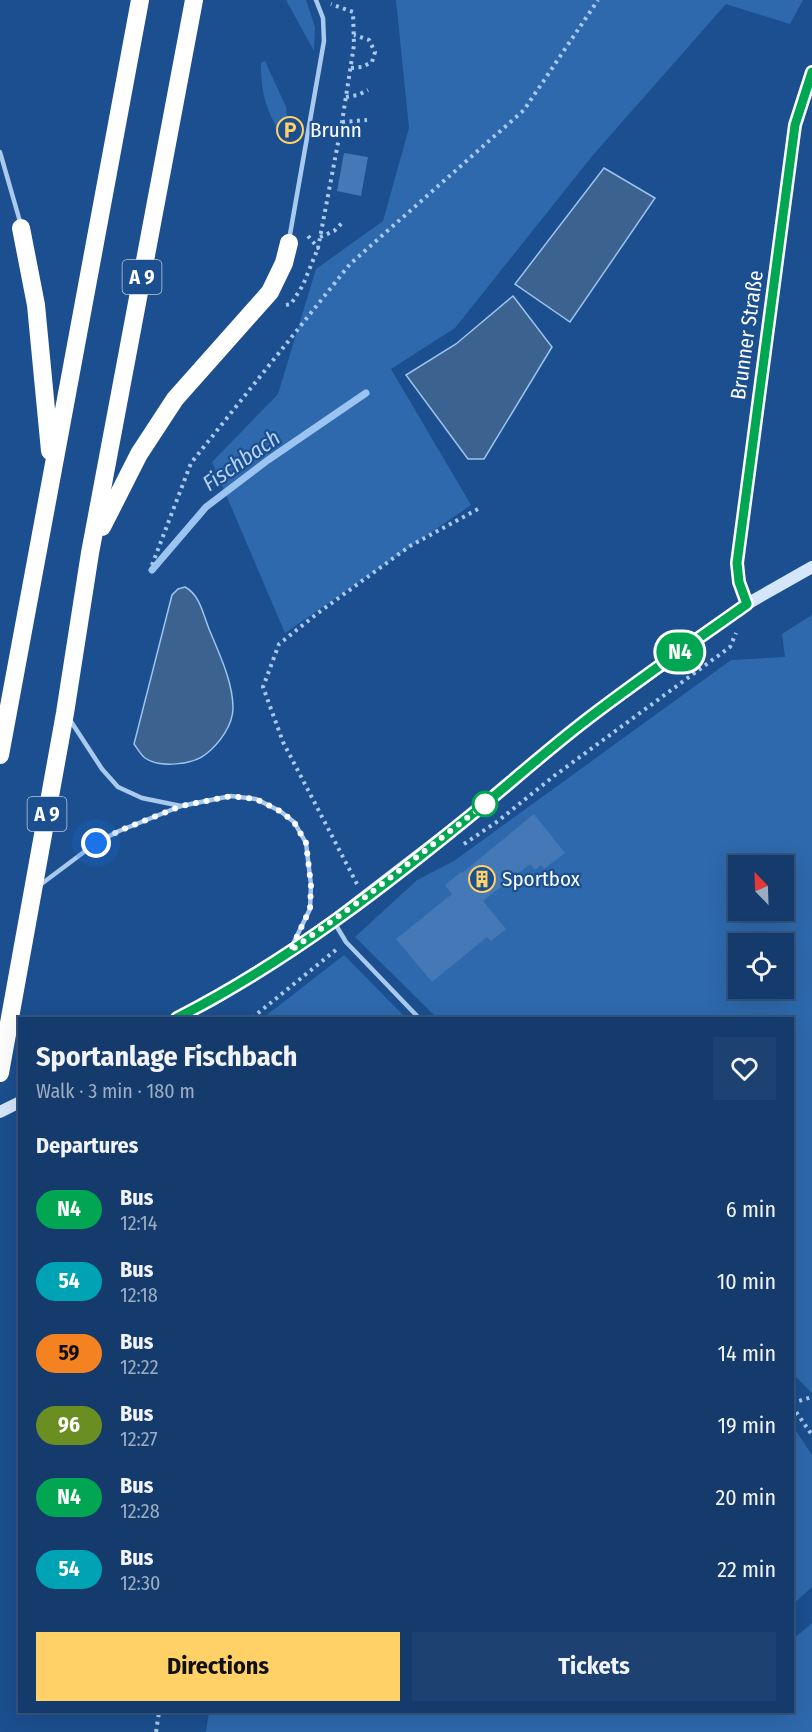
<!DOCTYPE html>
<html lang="en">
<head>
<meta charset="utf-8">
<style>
  :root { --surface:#143b6b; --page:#1d4271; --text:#f1f3f6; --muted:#9dadc1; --line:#33557e; --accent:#ffd166 }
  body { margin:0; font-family:"Fira Sans Condensed",sans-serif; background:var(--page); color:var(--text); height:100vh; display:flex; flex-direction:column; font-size:22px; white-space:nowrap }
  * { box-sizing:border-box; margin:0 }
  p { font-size:20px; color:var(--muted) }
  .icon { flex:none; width:33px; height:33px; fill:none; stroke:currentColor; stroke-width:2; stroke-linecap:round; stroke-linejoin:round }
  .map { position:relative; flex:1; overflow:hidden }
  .sheet { position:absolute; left:18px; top:1017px; width:776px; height:696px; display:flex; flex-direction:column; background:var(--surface); border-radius:0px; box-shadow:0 6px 24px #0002,0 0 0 2px var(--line) }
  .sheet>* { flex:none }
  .badge { padding:0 12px; border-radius:20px; font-size:21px; line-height:39px }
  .needle { width:39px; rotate:337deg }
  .buttons { position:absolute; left:728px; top:855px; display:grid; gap:12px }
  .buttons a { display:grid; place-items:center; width:66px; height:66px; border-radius:0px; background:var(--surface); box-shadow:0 6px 24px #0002,0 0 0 2px var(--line); font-size:30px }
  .you { position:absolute; width:30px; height:30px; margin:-15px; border:4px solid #fff; border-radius:50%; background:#1a73e8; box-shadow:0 0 0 9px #1a73e833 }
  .map>.badge { position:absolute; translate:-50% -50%; box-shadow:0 0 0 3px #fff }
  h2 { padding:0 18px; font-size:22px; line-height:54px }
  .round { display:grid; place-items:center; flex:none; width:63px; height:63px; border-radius:0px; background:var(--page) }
  .summary { display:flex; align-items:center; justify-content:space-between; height:102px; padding:0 18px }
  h1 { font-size:28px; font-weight:700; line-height:45px }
  .button { display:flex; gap:12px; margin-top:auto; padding:12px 18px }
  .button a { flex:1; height:69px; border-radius:0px; background:var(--accent); color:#111; font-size:24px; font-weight:700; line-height:69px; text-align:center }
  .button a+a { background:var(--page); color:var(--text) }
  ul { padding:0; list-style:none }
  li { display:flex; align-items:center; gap:18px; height:72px; padding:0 18px }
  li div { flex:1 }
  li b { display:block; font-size:22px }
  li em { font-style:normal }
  li .badge { min-width:66px; font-weight:700; text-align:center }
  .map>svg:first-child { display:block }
</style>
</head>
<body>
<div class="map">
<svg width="812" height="1732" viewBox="0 0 812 1732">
  <rect width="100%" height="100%" fill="#1b4f8f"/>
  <g fill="#2e69ad" fill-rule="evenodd">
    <polygon points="286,0 306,0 315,27 314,51"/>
    <polygon points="396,0 803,0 790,24 726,4 593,155 455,328 391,369 471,505 285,633 212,462 278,394 316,269 383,221 409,128"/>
    <path d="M 265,61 L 286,107 L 289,136 L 284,139 C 266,111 261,95 261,63 Z"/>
    <path d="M 812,615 L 812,1393 L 792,1373 L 792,1018 L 437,1018 L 355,937 L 417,880 L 454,861 L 731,660 L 785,657 L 782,634 ZM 738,866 L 783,866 L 783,910 L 738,910 ZM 738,944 L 783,944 L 783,988 L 738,988 Z"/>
    <polygon points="344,955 406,1018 263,1018"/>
    <polygon points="792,1425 812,1455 812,1587 792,1605"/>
    <polygon points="812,1623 812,1732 206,1732 209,1712 792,1712 792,1640"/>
  </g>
  <g fill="#3c6290" stroke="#9cc4f0" stroke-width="1.5">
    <polygon points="604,168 655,198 570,322 515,284"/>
    <polygon points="513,296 552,347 484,459 468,459 406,375 456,344"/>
    <path d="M 185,587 C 200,595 203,614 209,629 C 219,653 233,682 233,708 C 233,725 219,744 206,754 C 193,765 159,768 145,758 C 141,755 137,748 134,744 L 172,595 L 178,589 Z"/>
  </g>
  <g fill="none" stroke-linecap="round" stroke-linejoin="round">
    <polyline stroke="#9cc4f0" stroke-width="7" points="152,570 206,507 268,460 366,393"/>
  </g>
  <g fill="#4478b7">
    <polygon points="344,153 368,157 361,196 337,191"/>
    <polygon points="534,814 565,853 544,869 541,865 535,870 530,864 483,901 506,929 491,941 487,937 432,982 396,939 452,894 445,885 461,872 462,873"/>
  </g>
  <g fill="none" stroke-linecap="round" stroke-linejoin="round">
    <g stroke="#a9c9ee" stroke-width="4" stroke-dasharray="3 4.5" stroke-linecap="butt">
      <polyline points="351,68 362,67 372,62 375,52 369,40 354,35"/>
      <polyline points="346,97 358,95 368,90"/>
      <polyline points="342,122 367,120"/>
      <polyline points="308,236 318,248 342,122 354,45 353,12 331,4"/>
      <polyline points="320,237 334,231 343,222"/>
      <polyline points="286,305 291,304 303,285 318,248"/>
      <polyline points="152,565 191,463 350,264 524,110 598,0"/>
      <polyline points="464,844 498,821 554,776 730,647 736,633"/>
      <polyline points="357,884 283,742 263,687 279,644 318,613 410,546 478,509"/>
      <polyline points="252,1018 337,949"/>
      <polyline points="792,1403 812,1397"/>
      <polyline points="792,1406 812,1435"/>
      <polyline points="156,1732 159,1712"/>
    </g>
    <g stroke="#a9c9ee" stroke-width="4.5">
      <polyline points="0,152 21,225"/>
      <polyline points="289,240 324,41 323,18 316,0"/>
      <polyline points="70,720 102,769 118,787 142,798 181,806 231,796 256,799 280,811 294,822 306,843 311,885 310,909 293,944"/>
      <polyline points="40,885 96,843 119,831 181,806"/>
      <polyline points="334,922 346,942 419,1018"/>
    </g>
    <g stroke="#d6e6fa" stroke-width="12">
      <polyline points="747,604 739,582 737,563 795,125 812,72"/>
      <polyline points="177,1018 213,1000 290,951 333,921 485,804 581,724 747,604 812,567"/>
      <polyline points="0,1112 20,1102"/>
    </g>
    <g stroke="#fff" stroke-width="18">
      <polyline points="21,228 36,305 50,451"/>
      <polyline points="102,527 139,454 175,399 270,292 284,263 289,243"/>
      <polyline points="0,755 140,0"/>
      <polyline points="0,1073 65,713 90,553 194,0"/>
    </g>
  </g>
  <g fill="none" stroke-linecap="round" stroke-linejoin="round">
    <defs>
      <path id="line" d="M 177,1018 C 289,961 390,882 487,802 C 518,776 549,749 581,724 C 635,682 692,643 747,604 L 739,582 L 737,563 L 795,125 L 812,72"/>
    </defs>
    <use href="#line" stroke="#fff" stroke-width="14"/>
    <use href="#line" stroke="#00a651" stroke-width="9"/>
    <polyline stroke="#fff" stroke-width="6" stroke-dasharray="0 10.8" points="96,843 119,831 181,806 231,796 256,799 280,811 294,822 306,843 311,885 310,909 290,951 364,898 485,804"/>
  </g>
  <defs>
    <symbol id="parking-ring" viewBox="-11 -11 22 22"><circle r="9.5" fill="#1b4f8f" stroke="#ffd166" stroke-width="1.5"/><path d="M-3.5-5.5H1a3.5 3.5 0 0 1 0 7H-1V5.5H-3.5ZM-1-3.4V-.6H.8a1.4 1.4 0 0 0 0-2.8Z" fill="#ffd166"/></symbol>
    <symbol id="building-ring" viewBox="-11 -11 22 22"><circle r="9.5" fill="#1b4f8f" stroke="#ffd166" stroke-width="1.5"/><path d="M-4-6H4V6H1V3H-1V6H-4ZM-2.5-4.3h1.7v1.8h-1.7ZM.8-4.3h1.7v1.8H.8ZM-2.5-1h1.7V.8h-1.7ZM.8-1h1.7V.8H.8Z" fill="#ffd166"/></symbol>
  </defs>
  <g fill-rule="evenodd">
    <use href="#parking-ring" x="275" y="115" width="30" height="30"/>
    <use href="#building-ring" x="467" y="864" width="30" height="30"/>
  </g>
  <circle fill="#fff" stroke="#00a651" stroke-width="3" cx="485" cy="804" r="12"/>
  <g text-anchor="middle" stroke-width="4.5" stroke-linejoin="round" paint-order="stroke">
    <g fill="#1b4f8f" stroke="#bbcadd" stroke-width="1.5">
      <rect x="122.5" y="260" width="39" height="34" rx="4.5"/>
      <rect x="27.5" y="797" width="39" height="34" rx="4.5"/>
    </g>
    <g font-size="20" font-weight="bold" fill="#fff">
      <text x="142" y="284">A 9</text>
      <text x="47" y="821">A 9</text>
    </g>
    <g font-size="21" fill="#fff" stroke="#1b4f8f" text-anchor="start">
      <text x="310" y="137">Brunn</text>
      <text x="502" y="886">Sportbox</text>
    </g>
    <g font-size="21" fill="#fff" stroke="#1b4f8f">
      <text transform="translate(747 335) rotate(-82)" y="7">Brunner Straße</text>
    </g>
    <g font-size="22" font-style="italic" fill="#b5d3f5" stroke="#1b4f8f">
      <text transform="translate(241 460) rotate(-35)" y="8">Fischbach</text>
    </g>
  </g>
</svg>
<div class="buttons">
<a><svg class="needle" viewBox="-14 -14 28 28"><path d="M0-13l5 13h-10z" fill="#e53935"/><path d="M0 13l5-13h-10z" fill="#9dadc1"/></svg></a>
<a><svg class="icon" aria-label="locate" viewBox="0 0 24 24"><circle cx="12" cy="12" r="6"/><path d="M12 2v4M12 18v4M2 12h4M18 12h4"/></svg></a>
</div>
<div class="you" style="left:96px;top:843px"></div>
<b class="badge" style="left:680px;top:652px;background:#00a651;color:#fff">N4</b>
<section class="sheet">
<div class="summary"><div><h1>Sportanlage Fischbach</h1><p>Walk · 3 min · 180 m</p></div><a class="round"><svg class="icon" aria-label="heart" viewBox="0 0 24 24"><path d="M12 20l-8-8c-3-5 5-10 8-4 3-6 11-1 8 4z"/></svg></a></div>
<h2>Departures</h2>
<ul>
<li><span class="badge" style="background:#00a651;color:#fff">N4</span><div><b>Bus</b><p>12:14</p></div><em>6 min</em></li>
<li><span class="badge" style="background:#00a3b4;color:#fff">54</span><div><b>Bus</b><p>12:18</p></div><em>10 min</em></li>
<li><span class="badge" style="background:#f58220;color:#111">59</span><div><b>Bus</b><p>12:22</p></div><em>14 min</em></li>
<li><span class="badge" style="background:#6b8e23;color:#fff">96</span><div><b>Bus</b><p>12:27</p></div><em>19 min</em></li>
<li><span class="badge" style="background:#00a651;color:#fff">N4</span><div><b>Bus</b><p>12:28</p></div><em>20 min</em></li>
<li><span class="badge" style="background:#00a3b4;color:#fff">54</span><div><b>Bus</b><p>12:30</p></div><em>22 min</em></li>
</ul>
<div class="button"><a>Directions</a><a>Tickets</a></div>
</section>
</div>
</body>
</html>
